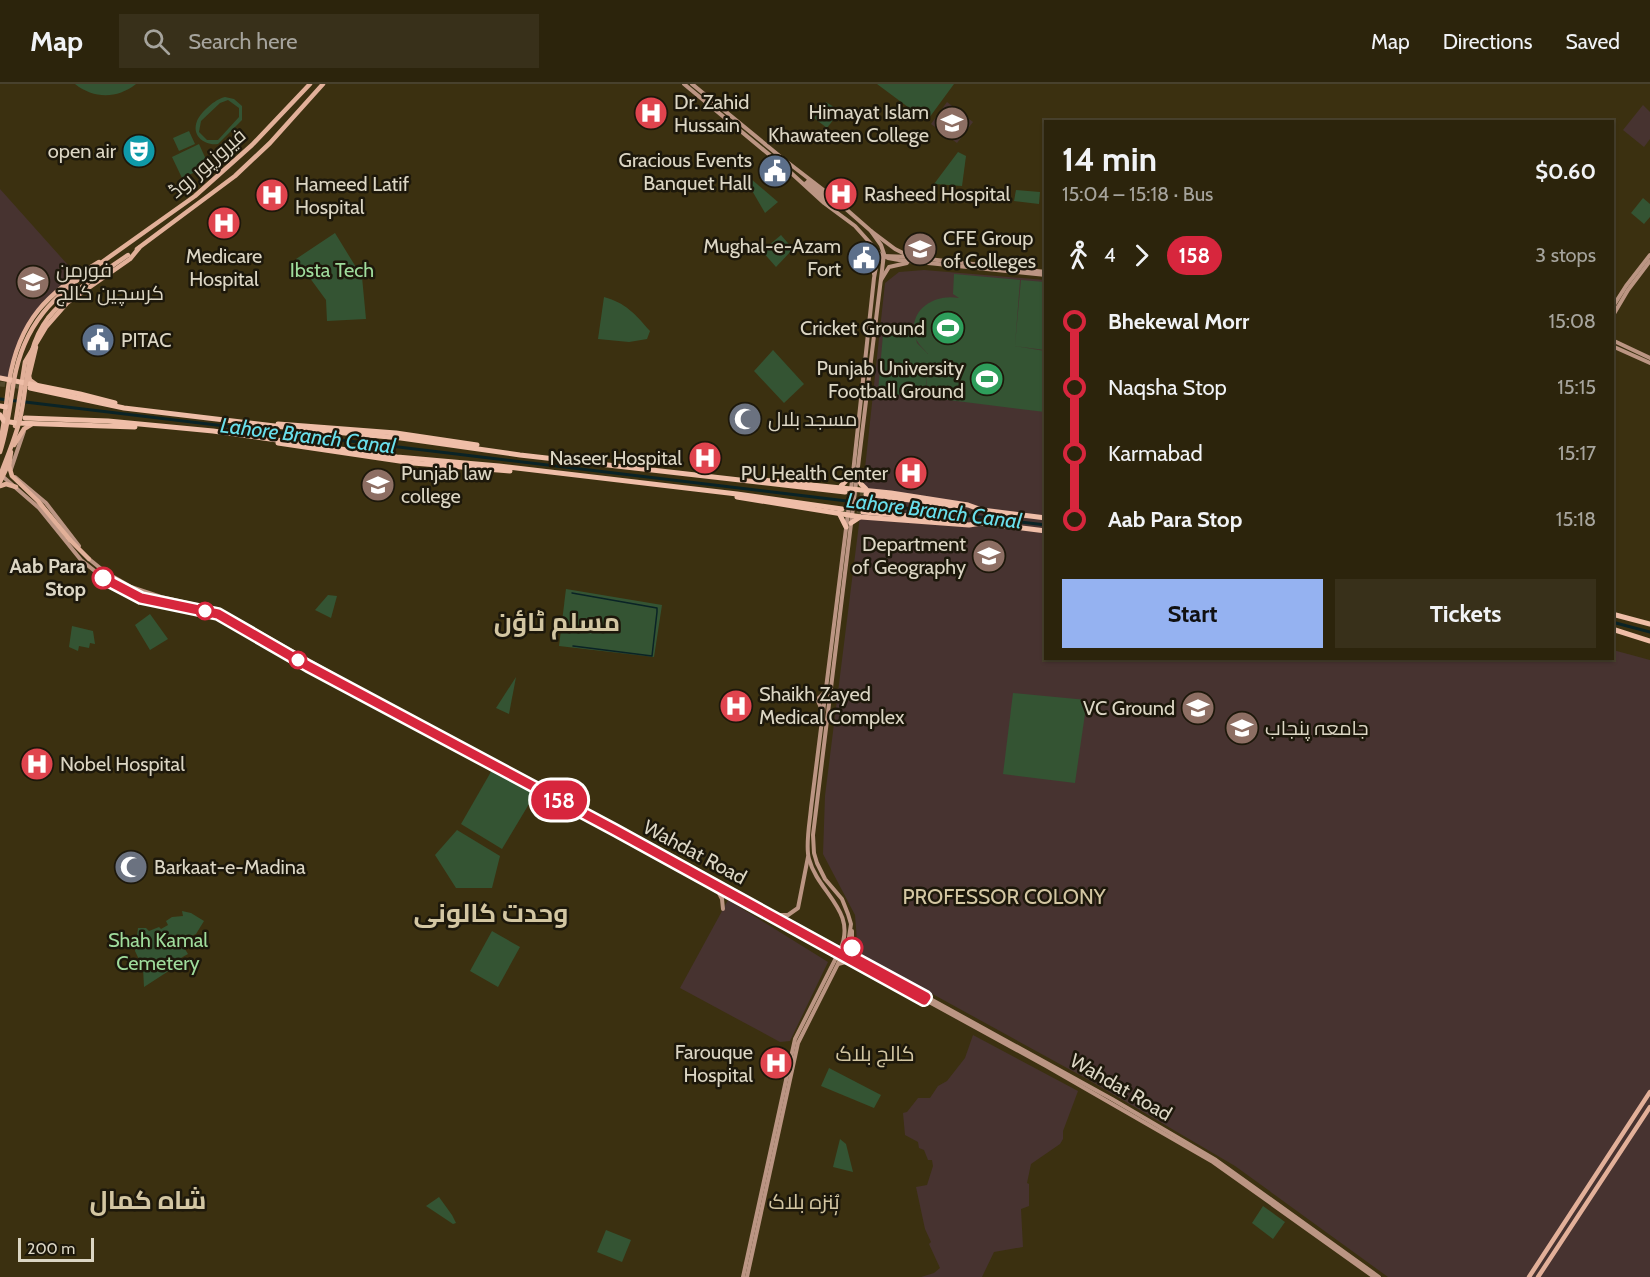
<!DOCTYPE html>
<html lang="en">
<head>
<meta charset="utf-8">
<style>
  :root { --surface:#2c240c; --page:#38301a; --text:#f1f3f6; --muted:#a6a49d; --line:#48412d; --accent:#95b2f1 }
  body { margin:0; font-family:Cabin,Cairo,sans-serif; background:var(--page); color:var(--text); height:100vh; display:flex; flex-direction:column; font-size:22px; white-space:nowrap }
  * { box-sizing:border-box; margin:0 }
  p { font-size:20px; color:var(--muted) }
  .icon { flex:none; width:33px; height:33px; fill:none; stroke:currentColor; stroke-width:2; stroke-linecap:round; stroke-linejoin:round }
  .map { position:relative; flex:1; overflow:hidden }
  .drawer { position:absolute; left:1044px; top:36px; width:570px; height:540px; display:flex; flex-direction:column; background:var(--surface); border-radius:0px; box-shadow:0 2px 4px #0004,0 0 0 2px var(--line) }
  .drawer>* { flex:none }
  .badge { padding:0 12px; border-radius:20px; font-size:21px; line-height:39px }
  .scale { position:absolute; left:18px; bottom:15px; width:76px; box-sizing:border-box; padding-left:6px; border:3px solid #dcd6c4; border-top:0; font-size:16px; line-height:21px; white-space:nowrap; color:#dcd6c4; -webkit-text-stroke:4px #1d180b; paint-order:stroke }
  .map>.badge { position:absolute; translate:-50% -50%; box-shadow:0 0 0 3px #fff }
  .legs { display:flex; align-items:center; gap:9px; height:66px; padding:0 18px; font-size:20px }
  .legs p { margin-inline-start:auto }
  .head { display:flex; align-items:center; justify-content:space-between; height:102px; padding:0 18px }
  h1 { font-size:33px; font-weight:700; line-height:45px }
  .button { display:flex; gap:12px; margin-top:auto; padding:12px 18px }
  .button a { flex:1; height:69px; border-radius:0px; background:var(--accent); color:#111; font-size:24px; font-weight:700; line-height:69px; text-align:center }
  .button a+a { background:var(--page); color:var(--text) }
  ul { padding:0 18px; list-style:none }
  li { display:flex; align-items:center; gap:21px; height:66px; font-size:22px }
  li i { display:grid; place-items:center; width:9px; height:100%; margin:0 8px; background:currentColor }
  li i::after { content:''; width:15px; height:15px; margin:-8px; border:4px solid; border-radius:50%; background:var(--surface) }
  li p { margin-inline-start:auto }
  li:first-child i { background:linear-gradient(#0000 50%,currentColor 0) }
  li:last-child i { background:linear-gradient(currentColor 50%,#0000 0) }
  header { display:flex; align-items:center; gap:36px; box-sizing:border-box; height:84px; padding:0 30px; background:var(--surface); border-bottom:2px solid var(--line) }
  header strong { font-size:28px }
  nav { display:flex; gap:33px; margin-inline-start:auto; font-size:21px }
  .search { width:420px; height:54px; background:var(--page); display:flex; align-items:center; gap:15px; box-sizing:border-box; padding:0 21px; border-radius:0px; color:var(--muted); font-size:22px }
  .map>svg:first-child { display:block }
</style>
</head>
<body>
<header>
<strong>Map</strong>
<div class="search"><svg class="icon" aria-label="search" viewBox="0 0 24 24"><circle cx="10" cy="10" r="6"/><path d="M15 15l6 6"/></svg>Search here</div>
<nav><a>Map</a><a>Directions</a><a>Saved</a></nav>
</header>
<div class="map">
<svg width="1650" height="1193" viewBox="0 0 1650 1193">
  <rect width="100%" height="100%" fill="#3b3010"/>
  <g fill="#473330">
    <polygon points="947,18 973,38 957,59 931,40"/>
    <polygon points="1643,21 1650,28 1650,55 1644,63 1623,46"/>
    <polygon points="0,105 76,190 59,203 25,244 9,296 0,294"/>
    <polygon points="924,186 1045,196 1046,574 1612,574 1613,566 1650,576 1650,1193 1388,1193 1235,1082 1087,995 858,869 855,831 823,770 825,712 859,440 885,199 899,188"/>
    <polygon points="728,816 828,878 790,957 780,958 680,904"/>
    <polygon points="973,951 1078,1007 1063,1047 1063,1055 1060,1060 1031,1080 1027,1099 1029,1100 1029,1122 1021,1125 1023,1163 994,1168 982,1193 921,1193 934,1189 940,1184 929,1160 931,1158 925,1145 916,1103 927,1101 933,1082 932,1076 928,1076 924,1066 919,1064 918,1058 905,1051 903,1029 907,1028 918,1014 930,1014 938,1002 947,997 965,974"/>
  </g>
  <g fill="#345433" fill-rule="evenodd">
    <path d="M 75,0 L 136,0 C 117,15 94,15 75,0 Z"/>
    <polygon points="877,0 954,0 929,34 922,30 920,32"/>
    <path d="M 225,13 L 234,15 L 242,22 L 242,36 L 218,60 C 205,62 191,52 197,37 C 201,28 215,15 225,13 ZM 228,16 L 239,24 L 239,33 L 218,56 L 207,56 L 199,48 L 201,37 L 220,19 Z"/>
    <polygon points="826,18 840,27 827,44 814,34"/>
    <polygon points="189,47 195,60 179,67 173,54"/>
    <polygon points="199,60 209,82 182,94 172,73"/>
    <polygon points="958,68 966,72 962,102 934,100"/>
    <polygon points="751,95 778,118 765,129 747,98"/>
    <polygon points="1016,106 1040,108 1039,120 1014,117"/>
    <polygon points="1643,114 1650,120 1650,133 1644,140 1631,129"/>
    <polygon points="335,149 362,193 366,235 327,237 326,216 296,175"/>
    <polygon points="781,151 793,165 776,183 762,167"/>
    <path d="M 954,190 L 1020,196 L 1015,261 L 1021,196 L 1045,198 L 1045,266 L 1014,262 L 1045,267 L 1045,328 L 925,313 L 928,286 L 924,314 L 878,308 L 884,239 L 913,243 L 917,259 L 928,270 C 924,265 919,261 916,255 C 906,226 935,209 959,214 L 953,210 Z"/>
    <path d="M 604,213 C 626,219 635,230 650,247 L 647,255 L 629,258 L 598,255 Z"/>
    <polygon points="773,266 804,300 784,319 754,287"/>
    <polygon points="566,505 662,521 654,573 559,562"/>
    <polygon points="328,511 337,512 331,534 315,526"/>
    <polygon points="150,530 168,555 150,566 135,541"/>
    <polygon points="72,542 93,547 95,560 90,559 89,564 79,562 78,567 69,563"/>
    <polygon points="516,593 509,630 496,624"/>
    <polygon points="1013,609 1087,616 1075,699 1003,690"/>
    <polygon points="492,686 535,710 502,765 461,740"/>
    <polygon points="457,746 500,772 492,804 456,804 435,771"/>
    <polygon points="182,827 191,829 204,837 196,850 180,857 188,870 179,875 181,879 144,903 143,884 135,867 138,844 146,844 149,847 159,843 161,845 168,841 166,837 172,833 183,832"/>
    <polygon points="492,847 520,863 498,903 470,887"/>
    <polygon points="829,984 881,1011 874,1024 821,1002"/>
    <polygon points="840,1055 846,1060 853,1088 833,1083"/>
    <polygon points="439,1113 452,1131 456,1139 453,1140 426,1122"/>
    <polygon points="1263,1122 1285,1138 1273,1155 1252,1139"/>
    <polygon points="606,1146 631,1156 622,1178 597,1168"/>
  </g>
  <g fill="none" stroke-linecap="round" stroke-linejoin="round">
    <polyline stroke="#0a2326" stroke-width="1.5" points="572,509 657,524 657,528 652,572 573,562"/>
    <g stroke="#0a2326" stroke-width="3">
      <polyline points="0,315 1046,441"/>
      <polyline points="1612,538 1650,548"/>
    </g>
    <g stroke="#53492b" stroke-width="5" stroke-dasharray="5 2.5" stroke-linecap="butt">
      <polyline points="0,300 25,303"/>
      <polyline points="845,408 866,410"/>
      <polyline points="842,425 863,428"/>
    </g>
    <g stroke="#bb9583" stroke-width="4">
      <polyline points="684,0 789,87 824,119 855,142 880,170 888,174 899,176 1046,191"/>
      <polyline points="692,0 782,74 830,111 871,147 881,161 884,170 813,751 814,769 817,779 825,795 842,815 848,830 851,840 848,860 798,959 747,1193"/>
      <polyline points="806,99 827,117 830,117 829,114 808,97"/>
      <polyline points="871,147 895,165 907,171"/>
      <polyline points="869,159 873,173 874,190"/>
      <polyline points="884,172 910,173 1046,188"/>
      <polyline points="881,196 889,183 907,179"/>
      <polyline points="1612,224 1626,202 1650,171"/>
      <polyline points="1612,233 1628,206 1650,177"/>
      <polyline points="1612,256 1650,274"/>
      <polyline points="1612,262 1650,279"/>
      <polyline points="11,385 24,347"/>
      <polyline points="1,391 39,424 81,476 111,500 152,517 218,530 308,582 615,746 1046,982 1213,1078 1374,1193"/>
      <polyline points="15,393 46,419 79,462"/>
      <polyline points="89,475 105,488 131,503 161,513 218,526 246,541 352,601 718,798 1112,1015 1216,1076 1379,1193"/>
      <polyline points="819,614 826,607"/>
      <polyline points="818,617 822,626"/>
      <polyline points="716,803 722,815 723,825"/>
      <polyline points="780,831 788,831 798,824 808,773"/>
      <polyline points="852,847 852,867 856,875"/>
      <polyline points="838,880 846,878 872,889"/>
      <path d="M 743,1193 L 795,955 L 840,866 C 858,827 818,809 809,775 C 805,762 810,737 811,724 L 853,389 L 874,194 L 877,178 L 883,173"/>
    </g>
    <g stroke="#e2b099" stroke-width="4.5">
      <polyline points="137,165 235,92 270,59 323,0"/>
      <polyline points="98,181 195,112 252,61 310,0"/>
      <polyline points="36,263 29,292 30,296 37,301"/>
      <polyline points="15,342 25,278 46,243 67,219 130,175 139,164"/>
      <path d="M 0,358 C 5,338 6,318 9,298 C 19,236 47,209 99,178"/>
      <polyline points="14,361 24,345 32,340"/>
      <polyline points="0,398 9,379"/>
      <polyline points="0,402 6,400 16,403"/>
      <polyline points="70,456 89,475"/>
      <polyline points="1529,1193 1650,1008"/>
      <polyline points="1538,1193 1650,1023"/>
    </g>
    <g stroke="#efbea8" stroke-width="5">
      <polyline points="0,294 80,310 115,319"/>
      <polyline points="30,304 124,324 300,345 401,354 520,371 845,408"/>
      <polyline points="0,322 6,323"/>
      <polyline points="0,331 4,337 16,339 135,343"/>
      <polyline points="25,334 108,337 213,347 397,373 499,382 737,410 842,425"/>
      <polyline points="278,340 396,349 477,361"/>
      <polyline points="278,359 413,379 510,387"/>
      <polyline points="857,390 861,400 866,405"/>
      <polyline points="762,396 891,409 968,421 982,426"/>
      <polyline points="841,402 853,389"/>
      <polyline points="866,410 961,423"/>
      <polyline points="737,413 861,433 969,441 982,439"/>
      <polyline points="982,426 1046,434"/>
      <polyline points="863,428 954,436"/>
      <polyline points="839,429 846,443"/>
      <polyline points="851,439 860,433"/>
      <polyline points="982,439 1046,447"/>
      <polyline points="1612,530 1650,540"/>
      <polyline points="1612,545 1650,557"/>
    </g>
    <g stroke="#e2b099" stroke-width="4.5">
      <path d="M 0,368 C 8,344 10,320 14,296 C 24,240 53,212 98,181"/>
      <polyline points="11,368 9,382 12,392 38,417 70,456"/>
      <path d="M 0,392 C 7,373 15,355 20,335 C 28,300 25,264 48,234 C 69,208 101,190 128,171"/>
    </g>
  </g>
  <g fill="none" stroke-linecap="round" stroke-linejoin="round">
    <defs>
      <polyline id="line-1" points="103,494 141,514 218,530 308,582 615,746 924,916 926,913 856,875 852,864"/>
    </defs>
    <use href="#line-1" stroke="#fff" stroke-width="14"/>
    <use href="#line-1" stroke="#d7263d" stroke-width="9"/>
  </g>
  <defs>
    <symbol id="hospital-disc" viewBox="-11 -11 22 22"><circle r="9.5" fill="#e0444e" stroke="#1d180b"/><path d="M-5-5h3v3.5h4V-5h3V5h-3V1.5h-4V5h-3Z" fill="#fff"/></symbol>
    <symbol id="university-disc" viewBox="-11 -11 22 22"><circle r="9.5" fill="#8d6e63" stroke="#1d180b"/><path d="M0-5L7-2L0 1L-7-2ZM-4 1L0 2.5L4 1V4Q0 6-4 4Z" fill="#fff"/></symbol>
    <symbol id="theatre-disc" viewBox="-11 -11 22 22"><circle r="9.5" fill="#0f9aa8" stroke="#1d180b"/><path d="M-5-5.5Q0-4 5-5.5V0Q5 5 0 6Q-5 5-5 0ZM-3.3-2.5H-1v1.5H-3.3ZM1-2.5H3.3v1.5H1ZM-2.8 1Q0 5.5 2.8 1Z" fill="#fff"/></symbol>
    <symbol id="civic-disc" viewBox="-11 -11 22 22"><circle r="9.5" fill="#5c6f8a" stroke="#1d180b"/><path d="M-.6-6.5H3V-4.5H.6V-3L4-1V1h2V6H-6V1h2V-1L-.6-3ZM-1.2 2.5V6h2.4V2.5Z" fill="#fff"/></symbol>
    <symbol id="stadium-disc" viewBox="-11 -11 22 22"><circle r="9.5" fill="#2e9e5b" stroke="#1d180b"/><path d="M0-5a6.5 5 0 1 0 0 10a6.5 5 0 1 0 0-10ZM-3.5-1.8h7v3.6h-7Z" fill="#fff"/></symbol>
    <symbol id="mosque-disc" viewBox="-11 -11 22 22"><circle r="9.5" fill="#6b7280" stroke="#1d180b"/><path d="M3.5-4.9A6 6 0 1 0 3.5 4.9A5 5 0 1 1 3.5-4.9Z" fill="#fff"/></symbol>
  </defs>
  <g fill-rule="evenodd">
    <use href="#hospital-disc" x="632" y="10" width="38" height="38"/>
    <use href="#university-disc" x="933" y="20" width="38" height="38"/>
    <use href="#theatre-disc" x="120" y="48" width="38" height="38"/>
    <use href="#civic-disc" x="756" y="68" width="38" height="38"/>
    <use href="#hospital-disc" x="822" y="91" width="38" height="38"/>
    <use href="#hospital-disc" x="253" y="92" width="38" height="38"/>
    <use href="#hospital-disc" x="205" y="120" width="38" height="38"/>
    <use href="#university-disc" x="901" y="146" width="38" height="38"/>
    <use href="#civic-disc" x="845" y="155" width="38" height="38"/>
    <use href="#university-disc" x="14" y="179" width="38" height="38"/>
    <use href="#stadium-disc" x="929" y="225" width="38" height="38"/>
    <use href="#civic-disc" x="79" y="237" width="38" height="38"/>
    <use href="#stadium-disc" x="968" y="276" width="38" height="38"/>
    <use href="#mosque-disc" x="726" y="316" width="38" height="38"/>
    <use href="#hospital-disc" x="686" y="355" width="38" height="38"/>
    <use href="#hospital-disc" x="892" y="370" width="38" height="38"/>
    <use href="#university-disc" x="359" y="382" width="38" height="38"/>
    <use href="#university-disc" x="970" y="453" width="38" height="38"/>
    <use href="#hospital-disc" x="717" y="603" width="38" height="38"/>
    <use href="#university-disc" x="1179" y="605" width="38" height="38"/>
    <use href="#university-disc" x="1223" y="625" width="38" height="38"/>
    <use href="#hospital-disc" x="18" y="661" width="38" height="38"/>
    <use href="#mosque-disc" x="112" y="764" width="38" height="38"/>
    <use href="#hospital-disc" x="757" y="960" width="38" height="38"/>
  </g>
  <g fill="#fff" stroke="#d7263d" stroke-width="3">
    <circle cx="103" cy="494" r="10"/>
    <circle cx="205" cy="527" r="8"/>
    <circle cx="298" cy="576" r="8"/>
    <circle cx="852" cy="864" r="10"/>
  </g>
  <g text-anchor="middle" stroke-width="5" stroke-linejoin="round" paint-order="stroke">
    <g font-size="20" fill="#dcd6c4" stroke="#1d180b" text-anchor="start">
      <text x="674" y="25">Dr. Zahid<tspan x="674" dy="23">Hussain</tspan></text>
      <text x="929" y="35" text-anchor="end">Himayat Islam<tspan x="929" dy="23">Khawateen College</tspan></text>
      <text x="116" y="74" text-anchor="end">open air</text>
      <text x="752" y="83" text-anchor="end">Gracious Events<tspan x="752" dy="23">Banquet Hall</tspan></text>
      <text x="295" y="107">Hameed Latif<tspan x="295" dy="23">Hospital</tspan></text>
      <text x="864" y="117">Rasheed Hospital</text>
      <text x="943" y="161">CFE Group<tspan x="943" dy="23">of Colleges</tspan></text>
      <text x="841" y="169" text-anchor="end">Mughal-e-Azam<tspan x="841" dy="23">Fort</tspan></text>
      <text x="224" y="179" text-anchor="middle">Medicare<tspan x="224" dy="23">Hospital</tspan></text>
      <text x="56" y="193">فورمن<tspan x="56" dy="23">کرسچین کالج</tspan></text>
      <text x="925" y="251" text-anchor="end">Cricket Ground</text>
      <text x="121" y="263">PITAC</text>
      <text x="964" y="291" text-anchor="end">Punjab University<tspan x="964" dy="23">Football Ground</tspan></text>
      <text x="768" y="342">مسجد بلال</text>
      <text x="682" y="381" text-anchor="end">Naseer Hospital</text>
      <text x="401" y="396">Punjab law<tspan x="401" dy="23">college</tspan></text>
      <text x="888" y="396" text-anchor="end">PU Health Center</text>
      <text x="966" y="467" text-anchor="end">Department<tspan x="966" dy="23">of Geography</tspan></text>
      <text x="759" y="617">Shaikh Zayed<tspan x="759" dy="23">Medical Complex</tspan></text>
      <text x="1175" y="631" text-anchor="end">VC Ground</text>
      <text x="1265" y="651">جامعہ پنجاب</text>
      <text x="60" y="687">Nobel Hospital</text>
      <text x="154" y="790">Barkaat-e-Madina</text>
      <text x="753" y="975" text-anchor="end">Farouque<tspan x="753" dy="23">Hospital</tspan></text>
    </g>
    <g font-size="20" fill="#dcd6c4" stroke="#1d180b">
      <text transform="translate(207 79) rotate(-41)" y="7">فیروزپور روڈ</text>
      <text transform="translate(695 768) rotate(28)" y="7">Wahdat Road</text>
      <text transform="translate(1121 1003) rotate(30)" y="7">Wahdat Road</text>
    </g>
    <g font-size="20" fill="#9fdc9c" stroke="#1d180b">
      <text x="332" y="193">Ibsta Tech</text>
      <text x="158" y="863">Shah Kamal<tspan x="158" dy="23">Cemetery</tspan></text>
    </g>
    <g font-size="20" font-weight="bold" fill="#dcd6c4" stroke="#1d180b" text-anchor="end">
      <text x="86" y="489">Aab Para<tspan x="86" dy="23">Stop</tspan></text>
    </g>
    <g font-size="21" font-style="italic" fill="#69e0ed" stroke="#1d180b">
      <text transform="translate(308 352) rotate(7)" y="7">Lahore Branch Canal</text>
      <text transform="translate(934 427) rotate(7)" y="7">Lahore Branch Canal</text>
    </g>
    <g font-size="21" fill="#d3c6a2" stroke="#1d180b">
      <text x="1004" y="820">PROFESSOR COLONY</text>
      <text x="875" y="977">کالج بلاک</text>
      <text x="804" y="1125">ہُنزہ بلاک</text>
    </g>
    <g font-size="26" font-weight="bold" fill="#d3c6a2" stroke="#1d180b">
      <text x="557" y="547">مسلم ٹاؤن</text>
      <text x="491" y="838">وحدت کالونی</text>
      <text x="148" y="1125">شاہ کمال</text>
    </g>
  </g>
</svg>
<div class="scale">200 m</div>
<b class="badge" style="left:559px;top:716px;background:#d7263d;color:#fff">158</b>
<section class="drawer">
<div class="head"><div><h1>14 min</h1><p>15:04 – 15:18 · Bus</p></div><b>$0.60</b></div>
<div class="legs"><svg class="icon" aria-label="walk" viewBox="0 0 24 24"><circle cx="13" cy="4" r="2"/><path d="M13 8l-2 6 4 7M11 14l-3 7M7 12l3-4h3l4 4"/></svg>4<svg class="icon" aria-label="forward" viewBox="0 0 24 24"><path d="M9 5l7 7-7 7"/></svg><b class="badge" style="background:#d7263d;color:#fff">158</b><p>3 stops</p></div>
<ul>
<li><i style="color:#d7263d"></i><b>Bhekewal Morr</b><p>15:08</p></li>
<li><i style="color:#d7263d"></i><span>Naqsha Stop</span><p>15:15</p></li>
<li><i style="color:#d7263d"></i><span>Karmabad</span><p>15:17</p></li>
<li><i style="color:#d7263d"></i><b>Aab Para Stop</b><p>15:18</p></li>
</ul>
<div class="button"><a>Start</a><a>Tickets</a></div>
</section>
</div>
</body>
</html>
